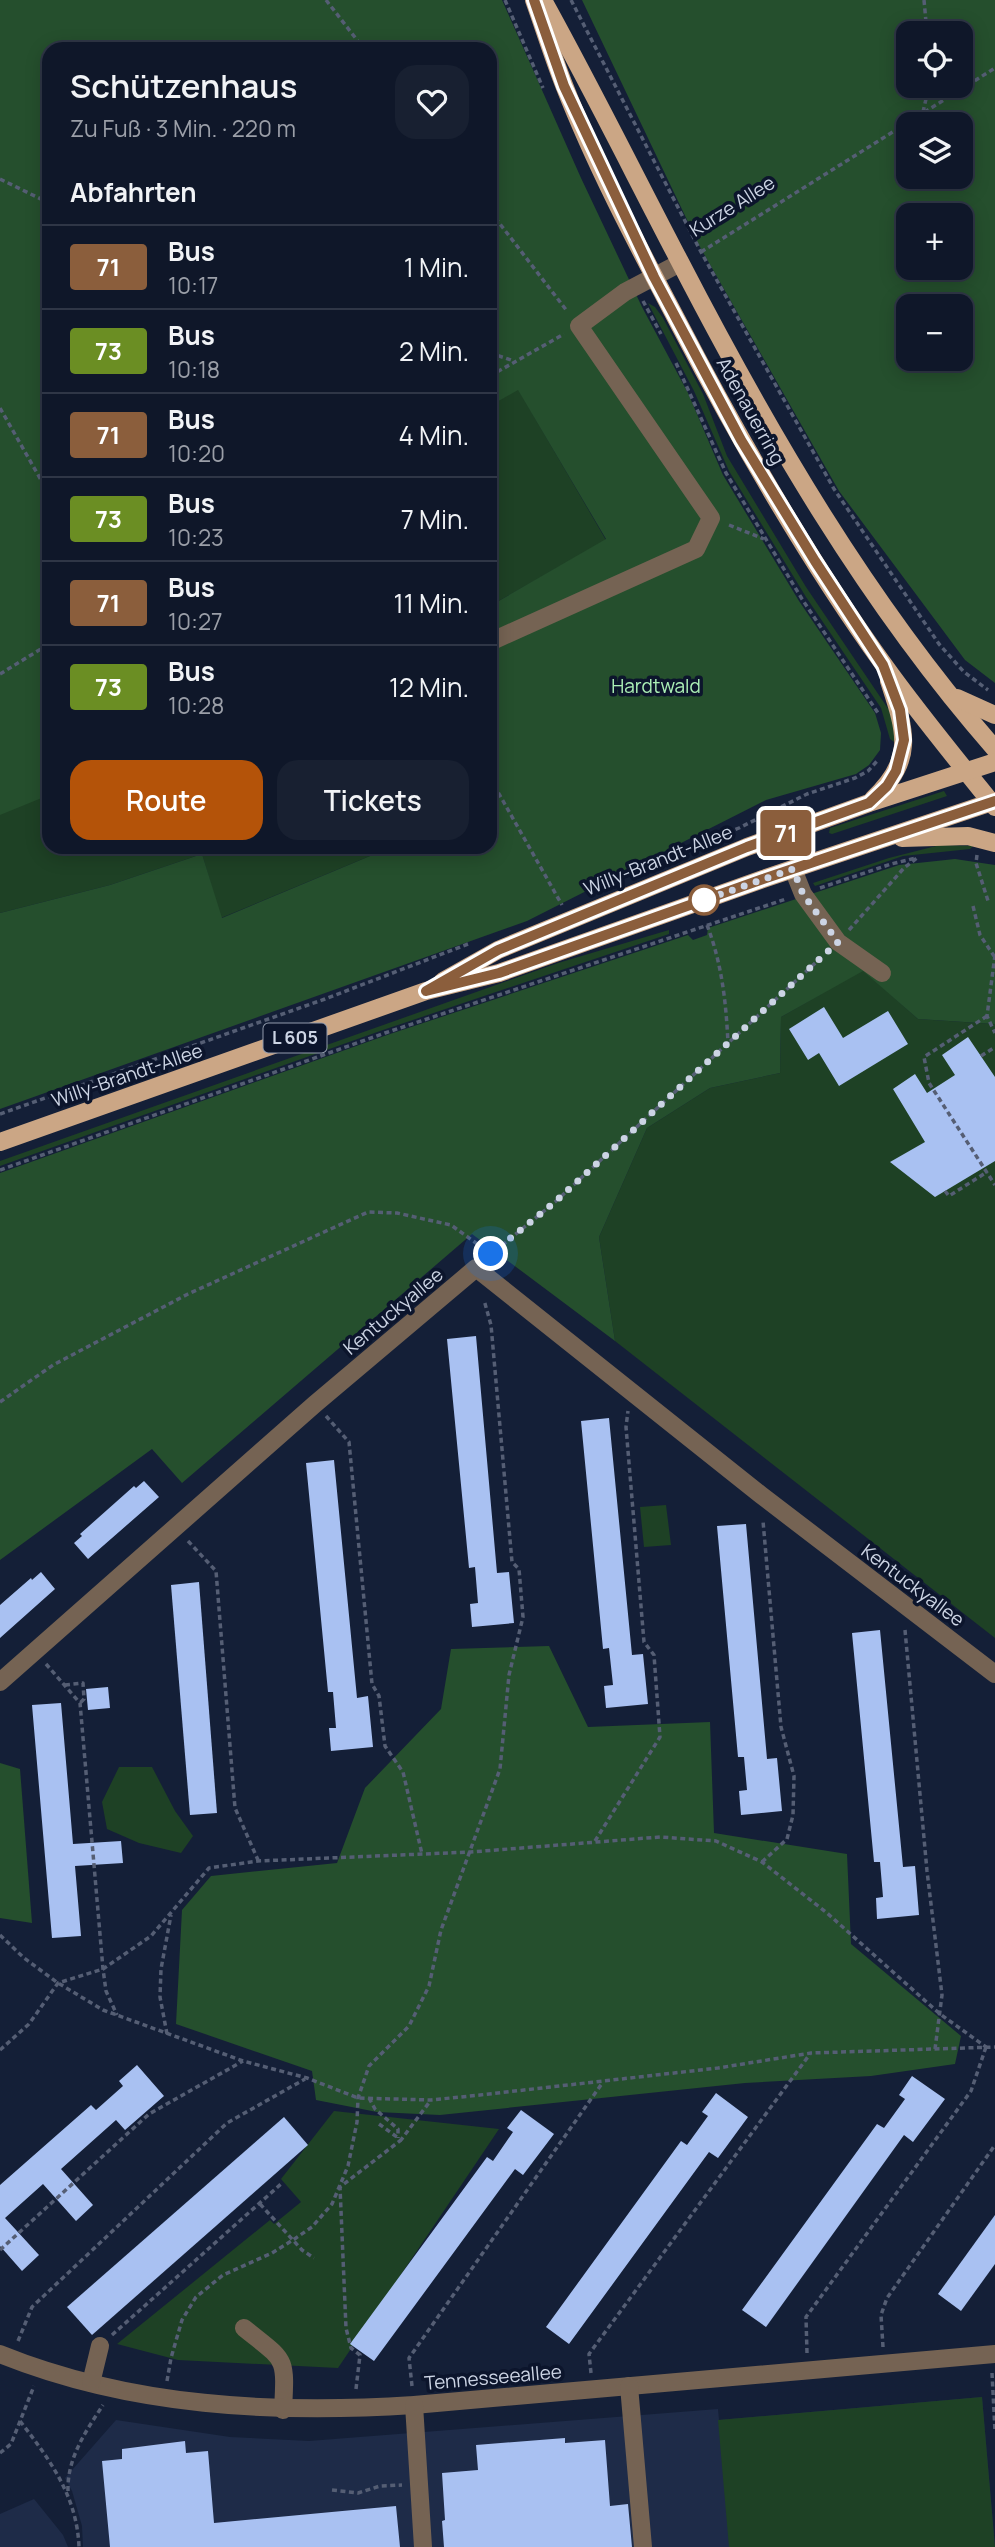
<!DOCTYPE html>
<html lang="de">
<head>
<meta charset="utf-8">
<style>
  :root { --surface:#0f1729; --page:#182031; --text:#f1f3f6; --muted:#9b9fa8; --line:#2f3646; --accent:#b45309 }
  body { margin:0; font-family:Manrope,sans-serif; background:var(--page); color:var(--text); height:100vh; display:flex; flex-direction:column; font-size:26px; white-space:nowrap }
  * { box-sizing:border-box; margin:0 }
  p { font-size:23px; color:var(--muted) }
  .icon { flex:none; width:38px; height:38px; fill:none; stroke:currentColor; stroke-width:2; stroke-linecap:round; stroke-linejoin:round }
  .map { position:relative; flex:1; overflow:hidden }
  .details { position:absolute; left:42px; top:42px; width:455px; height:812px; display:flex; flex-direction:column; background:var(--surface); border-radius:21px; box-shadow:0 4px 18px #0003,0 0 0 2px var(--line) }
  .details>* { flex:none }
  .badge { padding:0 14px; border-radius:5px; font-size:24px; line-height:46px }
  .buttons { position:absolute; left:896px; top:21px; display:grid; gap:14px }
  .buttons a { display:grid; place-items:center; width:77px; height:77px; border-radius:14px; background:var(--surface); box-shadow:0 4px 18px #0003,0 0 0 2px var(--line); font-size:35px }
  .you { position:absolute; width:35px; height:35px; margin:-18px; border:5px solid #fff; border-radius:50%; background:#1a73e8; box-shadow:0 0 0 10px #1a73e833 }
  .map>.badge { position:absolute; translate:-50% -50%; box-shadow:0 0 0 4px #fff }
  h2 { padding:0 28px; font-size:26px; line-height:63px }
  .round { display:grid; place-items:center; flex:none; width:74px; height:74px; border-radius:21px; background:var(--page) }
  .summary { display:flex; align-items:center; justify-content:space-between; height:119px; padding:0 28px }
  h1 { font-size:33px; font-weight:600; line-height:52px }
  .cta { display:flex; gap:14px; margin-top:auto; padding:14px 28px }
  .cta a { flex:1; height:80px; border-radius:21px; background:var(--accent); color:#fff; font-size:28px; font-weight:600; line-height:80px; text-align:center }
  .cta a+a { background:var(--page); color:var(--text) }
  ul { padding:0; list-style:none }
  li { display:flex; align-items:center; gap:21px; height:84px; padding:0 28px; border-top:2px solid var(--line) }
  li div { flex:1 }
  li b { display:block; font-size:26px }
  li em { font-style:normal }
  li .badge { min-width:77px; font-weight:700; text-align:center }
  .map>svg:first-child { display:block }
</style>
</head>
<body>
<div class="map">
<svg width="995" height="2547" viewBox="0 0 995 2547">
  <rect width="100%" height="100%" fill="#141f37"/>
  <g fill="#1e2b48">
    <polygon points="982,2397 995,2547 83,2547 82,2526 72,2491 65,2478 116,2420 230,2437 309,2441 718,2409 719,2420"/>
    <polygon points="34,2499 63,2535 68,2547 0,2547 0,2514"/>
  </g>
  <g fill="#1e4125">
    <polygon points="648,303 655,307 663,318 703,394 727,456 806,587 889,710 894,727 894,742 890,739 881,708 806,597 729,471 694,391"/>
    <polygon points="518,389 606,540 490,606 490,406"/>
    <polygon points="49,669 49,847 385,847 382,851 221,918 202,854 110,885 0,913 0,698"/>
    <polygon points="944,791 947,796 832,834 829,833 830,828"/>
    <polygon points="940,845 973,846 970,849 903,856 815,886 813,883 889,858"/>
    <polygon points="669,930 669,934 383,1030 0,1166 0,1161 558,963"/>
    <polygon points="863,970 918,1019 995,1024 995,1638 615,1341 599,1237 647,1128 710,1088 780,1073 781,1017"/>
    <polygon points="666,1505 671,1545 644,1547 640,1507"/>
    <polygon points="119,1767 152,1767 175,1811 193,1836 181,1853 139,1843 107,1829 102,1802"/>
    <polygon points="334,2111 499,2129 338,2368 178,2360 117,2344 270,2220 274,2224 301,2202 281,2179"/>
    <polygon points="982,2397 995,2547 729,2547 718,2420"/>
  </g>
  <g fill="#254f2d" fill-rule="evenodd">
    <polygon points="0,0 502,0 581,178 642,307 688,393 723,475 799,601 875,713 881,733 880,750 869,765 856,774 766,800 527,921 0,1109 0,913 110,885 202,854 222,918 382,851 385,847 490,847 490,606 606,539 518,390 490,406 490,49 49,49 49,795 0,815"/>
    <path d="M 582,0 L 995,0 L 995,683 L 965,660 L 839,491 L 700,247 ZM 908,33 L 961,33 L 961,86 L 908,86 ZM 908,124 L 961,124 L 961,177 L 908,177 ZM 961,215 L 961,268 L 908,268 L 908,215 ZM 908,306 L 961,306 L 961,359 L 908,359 Z"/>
    <polygon points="955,859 995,865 995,1024 918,1019 863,971 781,1017 780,1073 710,1088 647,1128 599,1237 615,1341 472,1234 182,1483 152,1449 0,1560 0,1173 387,1035 688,935 693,940 707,935 708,928 899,865"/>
    <polygon points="549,1646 588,1727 710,1722 714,1833 847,1854 851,1944 961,2036 955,2064 871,2076 745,2083 440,2115 377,2112 316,2100 312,2071 176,2024 182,1910 211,1876 337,1863 365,1788 441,1709 451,1649"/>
    <polygon points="0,1763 20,1769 32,1923 0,1918"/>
  </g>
  <g fill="#a9c1f2">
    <polygon points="824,1007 843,1038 888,1011 908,1044 839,1086 819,1053 808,1060 789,1029"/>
    <polygon points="968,1037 995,1077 995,1161 935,1197 890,1162 925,1142 893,1089 915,1074 927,1093 955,1075 942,1055"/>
    <polygon points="476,1336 497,1573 509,1572 514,1623 472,1627 470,1604 478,1603 475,1567 469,1568 447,1339"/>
    <polygon points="609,1418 632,1655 643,1654 648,1704 606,1708 604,1686 613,1685 609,1648 603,1649 581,1421"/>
    <polygon points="334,1460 357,1698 368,1696 373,1747 331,1751 329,1728 336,1728 333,1692 328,1692 306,1463"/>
    <polygon points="144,1481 159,1497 88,1559 74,1543 82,1536 80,1534 134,1486 136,1488"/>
    <polygon points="746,1524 767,1759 777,1758 782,1811 741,1815 739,1791 747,1790 744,1757 738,1757 717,1526"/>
    <polygon points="41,1572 55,1589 0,1638 0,1605 31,1578 32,1580"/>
    <polygon points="199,1582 217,1813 190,1815 171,1585"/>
    <polygon points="880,1630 903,1867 915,1866 919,1915 877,1919 876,1898 883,1897 880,1862 874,1862 852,1633"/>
    <polygon points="108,1687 110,1708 88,1710 86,1689"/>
    <polygon points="61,1703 73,1844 121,1841 123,1863 75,1866 81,1936 52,1938 32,1705"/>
    <polygon points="137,2065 164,2096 125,2130 116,2120 61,2169 93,2205 76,2221 43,2184 5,2218 39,2255 22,2271 0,2246 0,2185 91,2105 96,2110 123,2086 119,2081"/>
    <polygon points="912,2076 945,2099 913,2142 904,2135 766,2327 742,2310 877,2124 884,2128 905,2099 899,2095"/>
    <polygon points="716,2093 748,2117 718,2158 709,2152 569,2344 546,2327 681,2141 687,2145 708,2116 702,2112"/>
    <polygon points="521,2110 554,2134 523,2175 515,2169 374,2361 350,2344 487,2157 493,2161 513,2132 507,2128"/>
    <polygon points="284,2117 308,2145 92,2335 67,2307"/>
    <polygon points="995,2215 995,2264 961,2311 938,2294"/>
    <polygon points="565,2438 565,2443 605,2440 610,2506 628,2504 632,2547 444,2547 442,2521 445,2520 442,2473 478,2470 476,2445"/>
    <polygon points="185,2441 186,2453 208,2451 214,2523 396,2506 400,2547 110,2547 102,2461 122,2459 122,2449"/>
  </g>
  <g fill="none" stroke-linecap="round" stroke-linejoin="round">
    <g stroke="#555e74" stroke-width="3.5" stroke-dasharray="5 3.5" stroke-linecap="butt">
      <polyline points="326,0 364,49"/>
      <polyline points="505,0 543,88"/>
      <polyline points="571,0 701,252 834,489 939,644 964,672 988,690"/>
      <polyline points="924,0 927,33"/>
      <polyline points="923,112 929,86"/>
      <polyline points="0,179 49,203"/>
      <polyline points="490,211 567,311"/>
      <polyline points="701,252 995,68"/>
      <polyline points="643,301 661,334"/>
      <polyline points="490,353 514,361"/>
      <polyline points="676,363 726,473 802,599 878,713"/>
      <polyline points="490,376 564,334"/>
      <polyline points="0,408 49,494"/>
      <polyline points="729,525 764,539"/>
      <polyline points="0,674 49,644"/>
      <polyline points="490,778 562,905"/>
      <polyline points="977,855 976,863 989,904"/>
      <polyline points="649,865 739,828 807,794 855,778 868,771 878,760"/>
      <polyline points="820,888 891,864 916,858"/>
      <polyline points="973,906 980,935 994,956"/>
      <path d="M 707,925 C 722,964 726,1002 728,1043"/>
      <polyline points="849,930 904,868 917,858"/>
      <polyline points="995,955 987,1016 995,1033"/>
      <polyline points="987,1016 924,1057 929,1083 995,1185"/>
      <polyline points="981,1056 995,1047"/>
      <polyline points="0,1114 325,999 468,944"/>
      <polyline points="0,1170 385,1033 786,899"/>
      <polyline points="945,1191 949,1196 987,1172"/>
      <polyline points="489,1256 555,1202 824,955"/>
      <polyline points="0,1402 53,1365 188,1294 368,1212 397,1213 451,1225 487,1251"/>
      <polyline points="326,1416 349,1442 372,1684 379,1696 385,1746 403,1772 422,1854"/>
      <polyline points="188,1541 216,1571 235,1808 258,1860"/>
      <polyline points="905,1630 927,1871 942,1995 935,2049"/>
      <polyline points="46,1664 80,1703 103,1969 106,1991 117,2015"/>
      <polyline points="65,1685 83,1683 84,1699 80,1703"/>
      <polyline points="595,1841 660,1737 654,1655 644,1642 626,1427 628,1411"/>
      <polyline points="762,1862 787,1839 793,1815 794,1776 781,1727 763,1521"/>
      <polyline points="0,1935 24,1958 58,1983 103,2010 243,2061 307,2078 358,2098 431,2100 480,2095 718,2068 811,2053 995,2047"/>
      <polyline points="167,2034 160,1997 161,1969 171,1915"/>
      <polyline points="0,2050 29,2024 58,1983 103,1969 151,1936 209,1868 258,1861 471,1852 660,1837 716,1841 762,1862 827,1913 940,2014 986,2047"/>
      <polyline points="369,2098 375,2109 398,2129 398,2138"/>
      <polyline points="379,2124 401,2140 431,2100"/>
      <polyline points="260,2204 302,2250 314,2258"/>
      <polyline points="0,2250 149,2114 243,2061"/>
      <polyline points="112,2335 281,2184"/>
      <polyline points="18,2341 32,2307 227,2123 305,2079"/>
      <polyline points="883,2347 881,2315 887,2298 995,2145"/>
      <polyline points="807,2353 806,2317 971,2091 986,2047"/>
      <polyline points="591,2373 589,2354 810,2054"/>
      <polyline points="992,2373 995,2431"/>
      <polyline points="167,2381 171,2358 182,2320 196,2297 223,2275 272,2253 293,2240 312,2227 332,2204 348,2166 357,2122 358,2098 369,2066 409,2026 429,1986 441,1930 500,1769 509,1675 523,1617 519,1569 512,1562 491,1325 484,1300"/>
      <polyline points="412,2386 409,2358 603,2082"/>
      <polyline points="356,2389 360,2355 351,2348 346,2328 340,2187 401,2140"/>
      <path d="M 20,2421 C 50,2460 77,2496 79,2547"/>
      <polyline points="0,2453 11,2444 34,2386"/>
      <polyline points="332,2490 358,2493 380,2486 402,2485"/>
      <path d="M 68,2491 C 67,2458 86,2431 103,2405"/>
    </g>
    <g stroke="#756353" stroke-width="18">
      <polyline points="490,642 696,549 711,518 579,326 625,292 680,263"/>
      <polyline points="793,869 803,894 838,942 882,973"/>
      <polyline points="0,1682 315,1404 476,1268 761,1495 995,1674"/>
      <path d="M 244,2328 C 286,2362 286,2355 283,2410"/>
      <path d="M 0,2354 C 131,2407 275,2414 414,2405 L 995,2354"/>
      <polyline points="91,2383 100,2346"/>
      <polyline points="629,2386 643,2547"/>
      <polyline points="414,2405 423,2547"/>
    </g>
    <g stroke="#cba685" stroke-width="18">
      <path d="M 534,0 C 544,28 553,57 564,85 C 596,167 638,246 679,324 C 740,441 806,557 884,665 C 919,714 957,760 995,807"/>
      <path d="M 544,2 C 591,87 634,174 679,260 C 768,432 867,603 995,749"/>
      <polyline points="957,698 995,715"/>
      <path d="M 873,799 C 916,759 905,730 889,681"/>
      <polyline points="902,838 968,836 995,843"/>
      <polyline points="443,981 498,950 747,847 869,803 995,762"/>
      <polyline points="0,1142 426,991 499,973 763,879 995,801"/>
    </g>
  </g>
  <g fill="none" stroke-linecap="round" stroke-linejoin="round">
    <defs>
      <polyline id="line" points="534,0 564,86 654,277 741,440 815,561 883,665 900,710 904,740 896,771 887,786 869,803 747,847 498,950 426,991 499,973 763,879 995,801"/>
    </defs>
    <use href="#line" stroke="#fff" stroke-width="16"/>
    <use href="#line" stroke="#8b5e3c" stroke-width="10"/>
    <polyline stroke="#ccd4e4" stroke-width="7" stroke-dasharray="0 12.6" points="491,1254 555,1202 838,942 803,894 793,869 704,900"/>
  </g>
  <circle fill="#fff" stroke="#8b5e3c" stroke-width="3.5" cx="704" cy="900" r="14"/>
  <g text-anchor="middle" stroke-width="7" stroke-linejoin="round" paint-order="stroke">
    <rect fill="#0c152c" stroke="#929bad" stroke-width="2" x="263.5" y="1023.5" width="63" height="29" rx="5"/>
    <g font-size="18" font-weight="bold" fill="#ccd4e4">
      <text x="295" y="1044">L 605</text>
    </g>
    <g font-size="19" fill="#ccd4e4" stroke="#0c152c">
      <text transform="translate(732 206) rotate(-32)" y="7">Kurze Allee</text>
      <text transform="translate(751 411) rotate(61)" y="7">Adenauerring</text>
      <text transform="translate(658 860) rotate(-22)" y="7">Willy-Brandt-Allee</text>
      <text transform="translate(127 1075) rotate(-19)" y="7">Willy-Brandt-Allee</text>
      <text transform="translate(393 1311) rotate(-40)" y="7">Kentuckyallee</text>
      <text transform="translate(913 1585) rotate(37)" y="7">Kentuckyallee</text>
      <text transform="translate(493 2377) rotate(-5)" y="7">Tennesseeallee</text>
    </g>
    <g font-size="19" fill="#acf0b6" stroke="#0c152c">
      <text x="656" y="693">Hardtwald</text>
    </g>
  </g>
</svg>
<div class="buttons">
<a><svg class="icon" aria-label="locate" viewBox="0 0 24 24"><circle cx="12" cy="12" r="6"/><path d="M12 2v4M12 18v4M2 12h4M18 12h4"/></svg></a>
<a><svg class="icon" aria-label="layers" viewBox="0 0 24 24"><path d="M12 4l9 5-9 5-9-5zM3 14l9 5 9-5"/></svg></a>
<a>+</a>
<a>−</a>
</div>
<div class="you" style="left:491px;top:1254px"></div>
<b class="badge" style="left:786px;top:833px;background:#8b5e3c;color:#fff">71</b>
<section class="details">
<div class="summary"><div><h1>Schützenhaus</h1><p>Zu Fuß · 3 Min. · 220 m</p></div><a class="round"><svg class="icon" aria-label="heart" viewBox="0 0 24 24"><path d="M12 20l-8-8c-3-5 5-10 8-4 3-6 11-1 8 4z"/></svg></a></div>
<h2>Abfahrten</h2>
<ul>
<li><span class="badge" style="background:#8b5e3c;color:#fff">71</span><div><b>Bus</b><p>10:17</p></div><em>1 Min.</em></li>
<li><span class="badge" style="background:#6b8e23;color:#fff">73</span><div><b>Bus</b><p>10:18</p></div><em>2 Min.</em></li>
<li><span class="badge" style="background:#8b5e3c;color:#fff">71</span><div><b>Bus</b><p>10:20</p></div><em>4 Min.</em></li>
<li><span class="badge" style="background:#6b8e23;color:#fff">73</span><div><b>Bus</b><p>10:23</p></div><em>7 Min.</em></li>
<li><span class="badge" style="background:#8b5e3c;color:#fff">71</span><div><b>Bus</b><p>10:27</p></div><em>11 Min.</em></li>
<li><span class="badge" style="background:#6b8e23;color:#fff">73</span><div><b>Bus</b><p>10:28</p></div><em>12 Min.</em></li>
</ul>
<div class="cta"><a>Route</a><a>Tickets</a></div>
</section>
</div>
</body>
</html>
